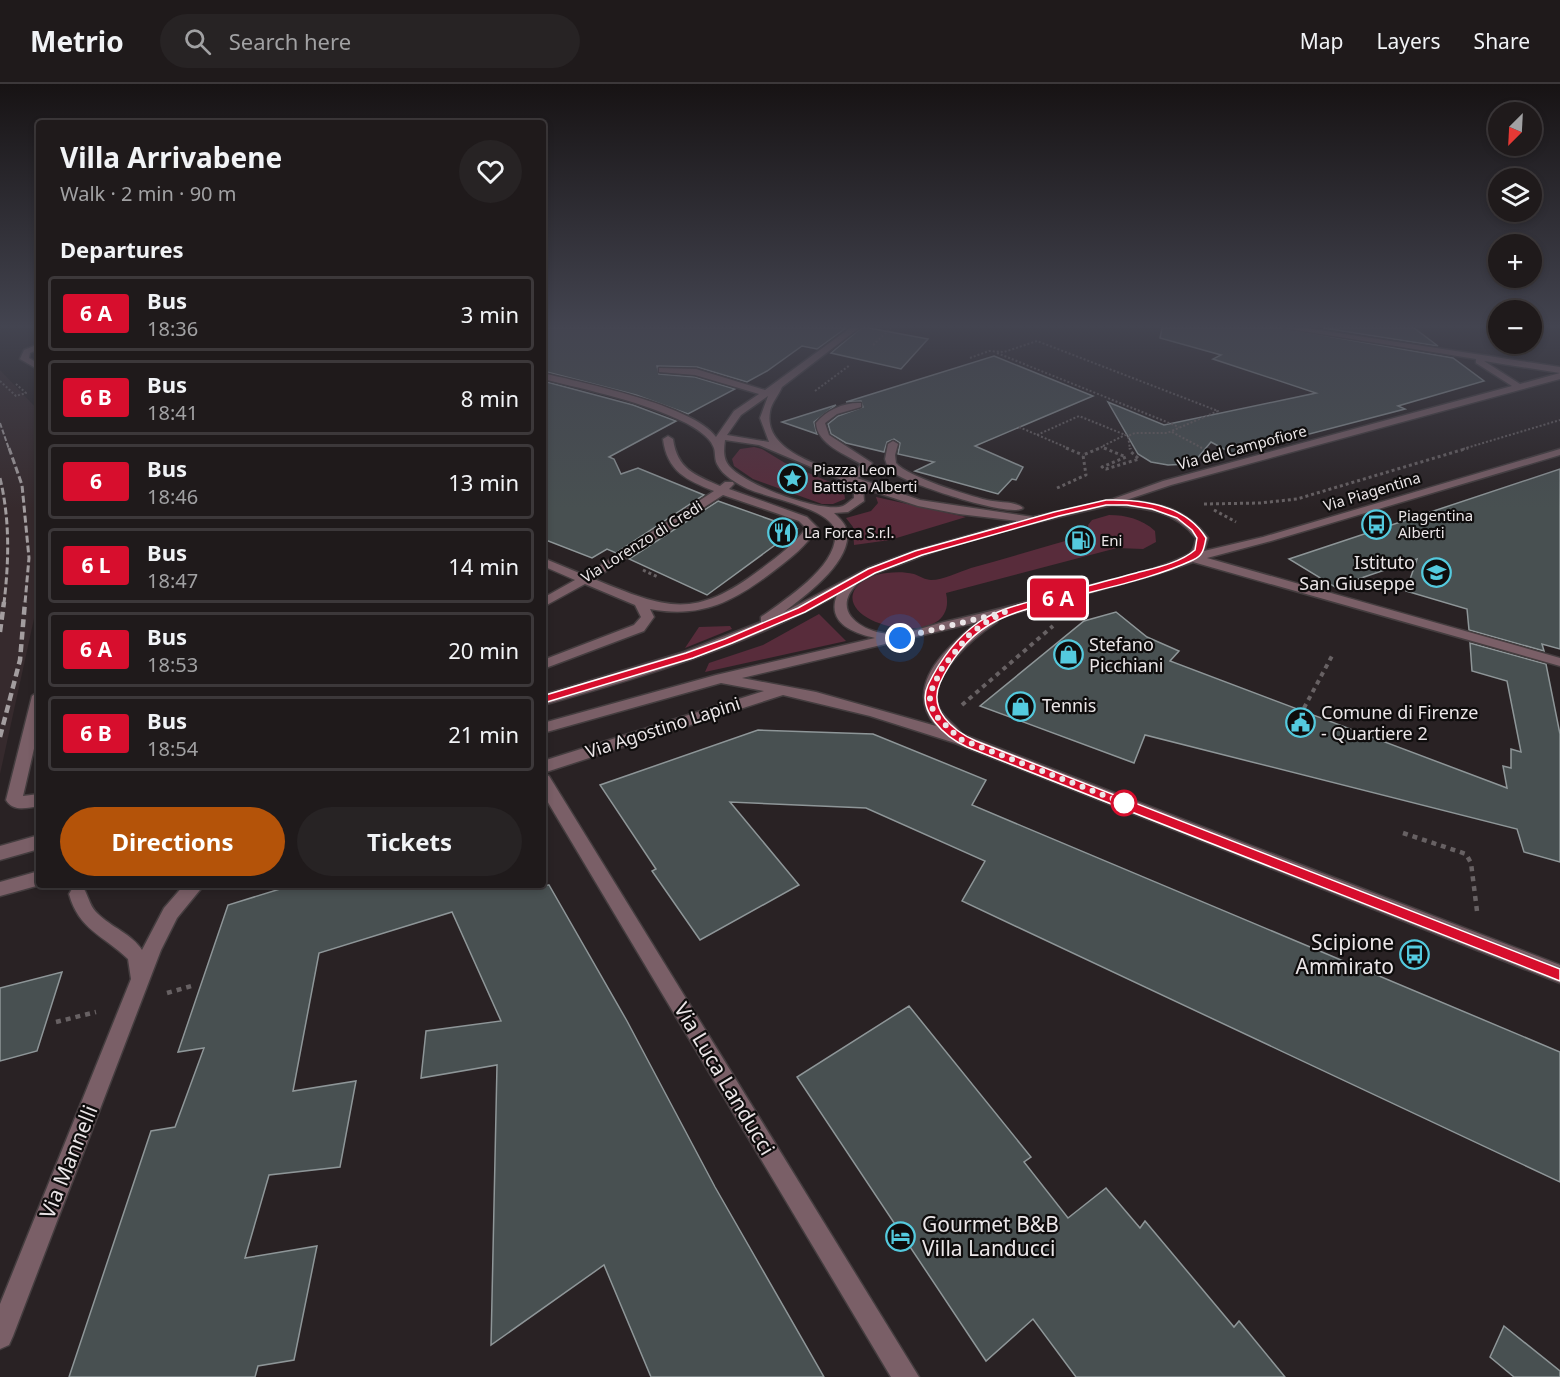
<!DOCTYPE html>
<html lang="en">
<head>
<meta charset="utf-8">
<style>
  :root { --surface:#1f1a1b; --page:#272324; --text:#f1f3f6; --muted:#a1a1a3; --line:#3c383a; --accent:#b45309 }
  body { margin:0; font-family:"Noto Sans",sans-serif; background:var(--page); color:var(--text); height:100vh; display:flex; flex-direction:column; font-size:22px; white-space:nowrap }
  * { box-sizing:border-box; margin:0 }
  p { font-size:20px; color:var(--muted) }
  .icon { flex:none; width:33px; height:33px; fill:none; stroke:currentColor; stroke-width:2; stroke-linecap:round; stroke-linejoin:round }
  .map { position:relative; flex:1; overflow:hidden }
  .panel { position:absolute; left:36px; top:36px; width:510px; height:768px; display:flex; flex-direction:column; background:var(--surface); border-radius:6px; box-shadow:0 3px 9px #0003,0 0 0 2px var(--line) }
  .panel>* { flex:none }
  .badge { padding:0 12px; border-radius:4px; font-size:21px; line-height:39px }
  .needle { width:39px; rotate:204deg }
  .controls { position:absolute; left:1488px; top:18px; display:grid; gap:12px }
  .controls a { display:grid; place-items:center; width:54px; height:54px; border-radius:50%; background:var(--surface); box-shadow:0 3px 9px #0003,0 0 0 2px var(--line); font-size:30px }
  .you { position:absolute; width:30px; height:30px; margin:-15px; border:4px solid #fff; border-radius:50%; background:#1a73e8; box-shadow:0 0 0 9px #1a73e833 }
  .map>.badge { position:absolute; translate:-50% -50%; box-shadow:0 0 0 3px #fff }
  h2 { padding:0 24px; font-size:22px; line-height:54px }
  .round { display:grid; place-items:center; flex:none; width:63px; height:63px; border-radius:32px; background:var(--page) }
  .head { display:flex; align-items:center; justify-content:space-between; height:102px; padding:0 24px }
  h1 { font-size:28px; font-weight:700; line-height:45px }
  .action { display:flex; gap:12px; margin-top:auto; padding:12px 24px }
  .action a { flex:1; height:69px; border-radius:36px; background:var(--accent); color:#fff; font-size:24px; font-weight:700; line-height:69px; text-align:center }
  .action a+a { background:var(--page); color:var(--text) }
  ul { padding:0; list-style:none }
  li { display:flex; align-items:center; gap:18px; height:75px; margin:0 12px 9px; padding:0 12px; border:3px solid var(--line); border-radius:6px }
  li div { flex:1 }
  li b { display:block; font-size:22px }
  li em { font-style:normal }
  li .badge { min-width:66px; font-weight:700; text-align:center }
  header { display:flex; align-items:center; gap:36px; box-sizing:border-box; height:84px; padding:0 30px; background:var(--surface); border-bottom:2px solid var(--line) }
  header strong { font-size:28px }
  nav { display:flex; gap:33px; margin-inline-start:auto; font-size:21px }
  .search { width:420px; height:54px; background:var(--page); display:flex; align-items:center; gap:15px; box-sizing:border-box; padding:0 21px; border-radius:33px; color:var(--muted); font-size:22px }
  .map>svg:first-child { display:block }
</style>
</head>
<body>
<header>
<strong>Metrio</strong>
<div class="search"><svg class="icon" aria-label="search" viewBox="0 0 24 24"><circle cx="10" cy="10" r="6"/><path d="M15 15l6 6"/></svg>Search here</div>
<nav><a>Map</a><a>Layers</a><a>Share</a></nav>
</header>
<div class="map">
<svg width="1560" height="1293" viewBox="0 0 1560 1293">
  <rect width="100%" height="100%" fill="#292224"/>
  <polygon fill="#362a2d" points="0,286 39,327 39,512 0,690"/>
  <g fill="#582c3b">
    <polygon points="754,363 762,365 785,379 837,401 844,407 845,415 833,420 822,420 753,395 734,382 732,375 740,365"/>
    <polygon points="876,413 966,433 890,456 854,461 853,443 846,434 871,427 878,419"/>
    <path d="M 1109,431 C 1126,431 1142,435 1155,447 L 1156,458 L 1143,465 L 1117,464 L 946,509 C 960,569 833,543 855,505 C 861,495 876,490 887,489 C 896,488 905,488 914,490 C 919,492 926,496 931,496 C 943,496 959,488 971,484 C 1011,473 1050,461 1090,450 L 1088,441 L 1092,436 Z"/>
    <polygon points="819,530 846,557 705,588 709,579 763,561"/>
    <polygon points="730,542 732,545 685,564 699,543"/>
  </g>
  <g fill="#485051" stroke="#8e9698" stroke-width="1.5">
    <polygon points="543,244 846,244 817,265 802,262 767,287 747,298 697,283 657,282 659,290 695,293 735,305 688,330 636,311 543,287"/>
    <polygon points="861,244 869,244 928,255 901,285 831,269"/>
    <polygon points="1162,244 1282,244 1453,274 1484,297 1398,322 1405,325 1233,370 1211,358 1195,377 1189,380 1168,381 1151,378 1138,370 1108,318 1164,341 1316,309 1213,275 1221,271 1160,254"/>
    <polygon points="1323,244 1414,244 1438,262"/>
    <polygon points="994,272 1093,312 975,362 1023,383 1016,396 1012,395 998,410 915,387 934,378 898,370 900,359 894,355 887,358 884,368 846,359 831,350 828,340 838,332 863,323 861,317 846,318"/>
    <polygon points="543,297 633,321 676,337 609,373 614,375 621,390 638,384 704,411 616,469 607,465 592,474 543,455"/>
    <polygon points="836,321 814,338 817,350 782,338"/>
    <polygon points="1560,385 1560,565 1542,560 1544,567 1469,546 1467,525 1406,507 1417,475 1335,503 1289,475"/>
    <polygon points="718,417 797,445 707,511 629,475"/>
    <polygon points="1116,528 1147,553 1179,567 1170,577 1507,704 1503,682 1511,684 1511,665 1521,668 1507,597 1472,587 1470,559 1546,580 1560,650 1560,778 1524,768 1517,745 1145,651 1134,679 980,622 1084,537"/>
    <polygon points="758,646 873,650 986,696 972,721 1560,968 1560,1098 962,817 985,777 866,724 730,718 799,801 700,856 652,787 656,785 600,701"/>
    <polygon points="293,801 549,801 627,937 715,1103 824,1293 651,1293 604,1181 491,1261 497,981 421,994 426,947 501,937 452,828 319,869 293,1007 356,997 340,1083 269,1091 245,1174 317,1162 294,1276 258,1282 255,1293 69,1293 151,1047 175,1043 204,964 178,968 228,821"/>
    <polygon points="62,888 37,967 0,977 0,904"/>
    <polygon points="909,922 1031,1073 1024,1078 1068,1134 1106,1104 1140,1144 1145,1137 1234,1243 1239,1237 1285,1293 1076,1293 1033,1235 986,1277 797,993"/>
    <polygon points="1504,1242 1560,1287 1560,1293 1514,1293 1490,1273"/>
  </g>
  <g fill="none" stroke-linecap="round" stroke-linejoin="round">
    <defs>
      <g id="minor">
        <path d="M 850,244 L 859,244 L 782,303 C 779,311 771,319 770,328 C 763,366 820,382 847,391 L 856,387 L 861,380 C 845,370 817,360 816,339 C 826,326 845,318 861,319 L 861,323 L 837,330 L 825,339 L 829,351 L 872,379 L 864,391 L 857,394 L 920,416 L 1033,433 L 1113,415 L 1163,397 L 1512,302 L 1476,279 L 1476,275 L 1284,244 L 1306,244 L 1560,283 L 1560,289 L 1484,277 L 1520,300 L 1560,289 L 1560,295 L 1171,401 L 1126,416 C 1159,419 1187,425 1208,454 L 1204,467 L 1263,453 L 1560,365 L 1560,371 L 1271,457 L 1207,474 L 1560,574 L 1560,582 L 1193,478 L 1154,491 L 998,534 L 997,538 C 974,553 928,591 938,622 C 943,634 955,640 962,650 L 1560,881 L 1560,899 L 955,659 L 870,632 L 783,611 L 543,689 L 543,677 L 764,607 L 721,599 L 543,649 L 543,639 L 716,591 L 875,554 C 853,549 826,539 837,511 C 746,562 643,593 543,621 L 543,611 L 684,568 L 761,538 L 761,533 C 786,515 840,481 835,447 C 832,425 768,414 748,405 C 736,399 723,392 717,380 C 714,374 716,367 713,362 C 709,352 695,344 686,339 C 641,317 591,307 543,295 L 543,289 C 583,299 693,321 716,353 L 734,327 L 759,310 L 695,291 L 659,288 L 659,284 L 696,285 L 765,306 ZM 768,312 L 760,334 L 769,358 L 727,351 L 741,331 ZM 725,356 L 759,361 L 842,396 L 854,406 L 854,414 C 851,416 847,420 843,422 C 822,430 738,399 727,379 C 723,372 724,364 725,356 ZM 863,404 L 918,422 L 959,430 L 1019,437 L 914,467 L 868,484 L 784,528 C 805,512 856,475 846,444 C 844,438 838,433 834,429 L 848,428 L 864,417 ZM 1112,421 C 1145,424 1174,426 1196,454 C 1195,462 1193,469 1185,472 C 1148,490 1103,497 1063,508 C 1024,519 984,529 944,538 C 929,542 912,548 896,550 C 869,552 827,530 857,500 C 867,491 885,486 898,481 C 966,454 1040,437 1112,421 ZM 978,538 C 947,563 902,602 936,642 L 816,608 L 742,594 Z"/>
        <polygon points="39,260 39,265 30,269 29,274 39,280 39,286 20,275 24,266"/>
        <path d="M 668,352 L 673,355 C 677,385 695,391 720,402 L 725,398 L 733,398 L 734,400 L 729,405 L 807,433 L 818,444 C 806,462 792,473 775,486 C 735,517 702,535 650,525 L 654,533 L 644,547 L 543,585 L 543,576 L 634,541 L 641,533 L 635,521 L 585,500 L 543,523 L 543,514 L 575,496 L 543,482 L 543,474 L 584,491 L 614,473 L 714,407 C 686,396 667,387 663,355 ZM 723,411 L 799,437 L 806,444 C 794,461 778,472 761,485 C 694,536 667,525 594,495 Z"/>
        <path d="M 893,357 L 898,360 L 895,371 L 896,379 C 908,393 967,411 987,416 C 999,419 1015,417 1023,424 C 1011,434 916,402 899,392 C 892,388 887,383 885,375 L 888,360 Z"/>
        <path d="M 39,607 L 39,643 L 23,712 L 39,710 L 39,722 C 27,724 13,728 6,716 L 32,612 Z"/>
        <polygon points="543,690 549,692 919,1293 891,1293 543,710"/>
        <polygon points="39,751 39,765 0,776 0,762"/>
        <polygon points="39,787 40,801 0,812 0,798"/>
        <path d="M 184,801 L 204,801 L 177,834 L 161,866 L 13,1252 L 9,1261 L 0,1265 L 0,1220 L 131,895 L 128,875 C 103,851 79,846 69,810 L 72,805 L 78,803 L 84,805 C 89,814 90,823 98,830 C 111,843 132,850 142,866 L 164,824 Z"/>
      </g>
    </defs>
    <use href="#minor" stroke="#443d3f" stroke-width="3"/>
    <g stroke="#676163" stroke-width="2" stroke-dasharray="2 2" stroke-linecap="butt">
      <polyline points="873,261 891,244"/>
      <polyline points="997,269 1179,343"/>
      <polyline points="970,274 989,267 1004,268 1037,257 1218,327 1167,349 1135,349 1128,352 1130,365"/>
      <polyline points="0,297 16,312 26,309 16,300"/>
      <polyline points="815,307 850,281"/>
      <polyline points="1019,343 1070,365"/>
      <polyline points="1172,348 1202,364"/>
      <polyline points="1037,351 1079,332 1128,352"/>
      <polyline points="1103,362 1125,351"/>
      <polyline points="1097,365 1102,363 1107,365"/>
      <polyline points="1463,365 1560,336"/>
    </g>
    <g stroke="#676163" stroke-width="3" stroke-dasharray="3 3" stroke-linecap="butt">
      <polyline points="1066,364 1083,371"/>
      <polyline points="1104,364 1126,373 1102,383 1106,385 1139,375 1131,368 1130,364"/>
      <polyline points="1057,404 1086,391 1083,371 1100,364"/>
      <polyline points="1204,420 1260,419 1297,415 1468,364"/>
      <polyline points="1214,426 1236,438"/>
      <polyline points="643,486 658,493"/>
    </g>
    <g stroke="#676163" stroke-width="4" stroke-dasharray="4.5 4.5" stroke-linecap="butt">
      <polyline points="962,621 1053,542"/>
      <polyline points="1304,624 1333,570"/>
    </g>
    <g stroke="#676163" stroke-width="4.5" stroke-dasharray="5 5" stroke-linecap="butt">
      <polyline points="1403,749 1466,770 1471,779 1477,827"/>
      <polyline points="167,909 195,901"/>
      <polyline points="56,938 96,928"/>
    </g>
    <use href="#minor" fill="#7a5f67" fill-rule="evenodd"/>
    <polyline stroke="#a39d9f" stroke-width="2" stroke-dasharray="5 2" stroke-linecap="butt" points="0,339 9,365"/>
    <g stroke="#a39d9f" stroke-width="3" stroke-dasharray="7 3" stroke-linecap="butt">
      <polyline points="9,364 22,401 29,474 25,519"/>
      <path d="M 0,394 C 10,436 9,477 4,519"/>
    </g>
    <g stroke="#a39d9f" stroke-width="4.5" stroke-dasharray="8 4.5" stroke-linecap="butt">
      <polyline points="0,548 4,518"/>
      <polyline points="0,653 20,576 25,518"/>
    </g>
  </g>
  <linearGradient id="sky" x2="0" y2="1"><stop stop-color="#171314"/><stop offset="0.57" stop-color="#434450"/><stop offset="1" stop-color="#434450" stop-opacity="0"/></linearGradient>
  <rect width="1560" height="425" fill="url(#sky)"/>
  <path fill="#d70e2d" stroke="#fff" stroke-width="1.5" d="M 1106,416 C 1143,415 1186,421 1206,454 C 1204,465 1203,472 1193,476 C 1150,496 1099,505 1053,518 C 1031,524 1009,529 989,541 C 967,554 950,577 940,599 C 928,626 953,647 976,657 L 1560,885 L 1560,897 L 1555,895 L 967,663 C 945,653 916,627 928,601 C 940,576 956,554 979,538 C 998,525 1022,520 1043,514 C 1074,506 1105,497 1136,489 C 1155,484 1180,479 1195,466 L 1197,454 L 1192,446 L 1177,434 L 1152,425 L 1127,421 L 1106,421 L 1059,432 L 922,471 L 875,489 L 805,528 L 732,559 L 693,574 L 547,618 L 539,618 L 537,616 L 539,613 L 686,569 L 725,555 L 798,524 L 868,485 L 915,467 L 1054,428 Z"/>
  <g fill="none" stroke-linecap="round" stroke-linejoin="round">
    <polyline stroke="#ebe6e8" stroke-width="6" stroke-dasharray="0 10.8" points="900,554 1005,528 983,540 968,552 942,584 930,609 930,619 936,632 960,655 1124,719"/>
  </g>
  <defs>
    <symbol id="sight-ring" viewBox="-11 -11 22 22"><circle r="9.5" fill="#0f0d0d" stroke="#54cade" stroke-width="1.5"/><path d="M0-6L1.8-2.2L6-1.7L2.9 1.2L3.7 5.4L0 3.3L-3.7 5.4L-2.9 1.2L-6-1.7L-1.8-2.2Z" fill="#54cade"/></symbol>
    <symbol id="bus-ring" viewBox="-11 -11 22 22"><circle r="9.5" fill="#0f0d0d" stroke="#54cade" stroke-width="1.5"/><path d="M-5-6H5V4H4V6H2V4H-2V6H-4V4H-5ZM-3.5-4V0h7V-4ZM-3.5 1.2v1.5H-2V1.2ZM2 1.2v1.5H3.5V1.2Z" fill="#54cade"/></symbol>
    <symbol id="restaurant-ring" viewBox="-11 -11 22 22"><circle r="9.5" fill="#0f0d0d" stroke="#54cade" stroke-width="1.5"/><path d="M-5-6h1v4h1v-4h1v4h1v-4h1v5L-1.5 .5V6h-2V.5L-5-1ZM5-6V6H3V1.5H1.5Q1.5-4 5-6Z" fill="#54cade"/></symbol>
    <symbol id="fuel-ring" viewBox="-11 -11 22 22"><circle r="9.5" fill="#0f0d0d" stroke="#54cade" stroke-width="1.5"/><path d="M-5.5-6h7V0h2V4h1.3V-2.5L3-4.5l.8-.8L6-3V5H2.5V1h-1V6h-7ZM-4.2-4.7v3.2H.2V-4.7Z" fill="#54cade"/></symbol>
    <symbol id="school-ring" viewBox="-11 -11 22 22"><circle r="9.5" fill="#0f0d0d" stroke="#54cade" stroke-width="1.5"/><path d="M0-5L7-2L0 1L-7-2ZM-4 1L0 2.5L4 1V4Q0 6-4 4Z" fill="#54cade"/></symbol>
    <symbol id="shop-ring" viewBox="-11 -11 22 22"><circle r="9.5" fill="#0f0d0d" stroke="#54cade" stroke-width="1.5"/><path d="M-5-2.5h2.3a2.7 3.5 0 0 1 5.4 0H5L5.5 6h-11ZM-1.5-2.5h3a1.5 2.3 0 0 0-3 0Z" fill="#54cade"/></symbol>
    <symbol id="civic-ring" viewBox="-11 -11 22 22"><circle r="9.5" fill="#0f0d0d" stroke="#54cade" stroke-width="1.5"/><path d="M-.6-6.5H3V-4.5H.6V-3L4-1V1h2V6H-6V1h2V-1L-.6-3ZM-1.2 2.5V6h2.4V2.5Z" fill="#54cade"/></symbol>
    <symbol id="hotel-ring" viewBox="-11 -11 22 22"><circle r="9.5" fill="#0f0d0d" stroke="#54cade" stroke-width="1.5"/><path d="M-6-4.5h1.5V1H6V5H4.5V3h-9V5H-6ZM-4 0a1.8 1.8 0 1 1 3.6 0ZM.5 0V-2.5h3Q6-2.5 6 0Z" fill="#54cade"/></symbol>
  </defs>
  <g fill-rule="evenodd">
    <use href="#sight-ring" x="776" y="378" width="33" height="33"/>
    <use href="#bus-ring" x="1360" y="424" width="33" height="33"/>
    <use href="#restaurant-ring" x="766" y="432" width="33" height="33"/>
    <use href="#fuel-ring" x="1064" y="440" width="33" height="33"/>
    <use href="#school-ring" x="1420" y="472" width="33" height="33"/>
    <use href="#shop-ring" x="1052" y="554" width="33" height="33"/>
    <use href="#shop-ring" x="1004" y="606" width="33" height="33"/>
    <use href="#civic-ring" x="1284" y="622" width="33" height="33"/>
    <use href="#bus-ring" x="1398" y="854" width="33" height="33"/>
    <use href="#hotel-ring" x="884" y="1136" width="33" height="33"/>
  </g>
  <circle fill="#fff" stroke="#d70e2d" stroke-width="3" cx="1124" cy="719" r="12"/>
  <g text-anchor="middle" stroke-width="4.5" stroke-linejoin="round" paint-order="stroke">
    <g font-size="15" fill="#ebe6e8" stroke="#0f0d0d">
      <text transform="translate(1242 364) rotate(-15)" y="5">Via del Campofiore</text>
      <text transform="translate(1372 408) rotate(-17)" y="5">Via Piagentina</text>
      <text transform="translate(642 458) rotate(-32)" y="5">Via Lorenzo di Credi</text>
    </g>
    <g font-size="15" fill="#ebe6e8" stroke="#0f0d0d" text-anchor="start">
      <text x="813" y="391">Piazza Leon<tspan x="813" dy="17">Battista Alberti</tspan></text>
      <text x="1398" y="437">Piagentina<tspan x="1398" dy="17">Alberti</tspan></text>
      <text x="804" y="454">La Forca S.r.l.</text>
      <text x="1101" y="462">Eni</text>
    </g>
    <g font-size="18" fill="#ebe6e8" stroke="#0f0d0d" text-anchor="start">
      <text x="1415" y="485" text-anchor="end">Istituto<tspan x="1415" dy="21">San Giuseppe</tspan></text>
      <text x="1089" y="567">Stefano<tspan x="1089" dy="21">Picchiani</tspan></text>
      <text x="1042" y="628">Tennis</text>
      <text x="1321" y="635">Comune di Firenze<tspan x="1321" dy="21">- Quartiere 2</tspan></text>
    </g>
    <g font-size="18" fill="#ebe6e8" stroke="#0f0d0d">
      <text transform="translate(663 644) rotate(-18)" y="6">Via Agostino Lapini</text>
    </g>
    <g font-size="21" fill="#ebe6e8" stroke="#0f0d0d" text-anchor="end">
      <text x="1394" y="866">Scipione<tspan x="1394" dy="24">Ammirato</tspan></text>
      <text x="922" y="1148" text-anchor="start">Gourmet B&amp;B<tspan x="922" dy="24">Villa Landucci</tspan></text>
    </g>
    <g font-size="21" fill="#ebe6e8" stroke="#0f0d0d">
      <text transform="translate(724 995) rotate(59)" y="7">Via Luca Landucci</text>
      <text transform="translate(69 1078) rotate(-68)" y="7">Via Mannelli</text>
    </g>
  </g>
</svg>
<div class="controls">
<a><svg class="needle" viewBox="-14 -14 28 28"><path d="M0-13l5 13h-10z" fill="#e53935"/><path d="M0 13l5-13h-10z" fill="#a1a1a3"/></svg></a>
<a><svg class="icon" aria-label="layers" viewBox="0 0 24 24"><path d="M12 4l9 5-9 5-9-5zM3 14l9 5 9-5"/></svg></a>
<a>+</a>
<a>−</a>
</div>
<div class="you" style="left:900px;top:554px"></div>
<b class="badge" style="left:1058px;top:514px;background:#d70e2d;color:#fff">6 A</b>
<section class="panel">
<div class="head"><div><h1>Villa Arrivabene</h1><p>Walk · 2 min · 90 m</p></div><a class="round"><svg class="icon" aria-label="heart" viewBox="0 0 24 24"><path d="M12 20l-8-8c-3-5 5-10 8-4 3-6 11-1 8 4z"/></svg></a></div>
<h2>Departures</h2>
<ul>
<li><span class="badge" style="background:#d70e2d;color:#fff">6 A</span><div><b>Bus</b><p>18:36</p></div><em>3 min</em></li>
<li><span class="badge" style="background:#d70e2d;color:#fff">6 B</span><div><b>Bus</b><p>18:41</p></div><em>8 min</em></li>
<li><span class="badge" style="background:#d70e2d;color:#fff">6</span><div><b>Bus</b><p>18:46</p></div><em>13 min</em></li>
<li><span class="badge" style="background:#d70e2d;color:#fff">6 L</span><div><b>Bus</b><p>18:47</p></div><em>14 min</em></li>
<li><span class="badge" style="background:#d70e2d;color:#fff">6 A</span><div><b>Bus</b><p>18:53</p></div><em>20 min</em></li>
<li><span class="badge" style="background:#d70e2d;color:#fff">6 B</span><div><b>Bus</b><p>18:54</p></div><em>21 min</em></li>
</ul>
<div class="action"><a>Directions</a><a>Tickets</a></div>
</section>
</div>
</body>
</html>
